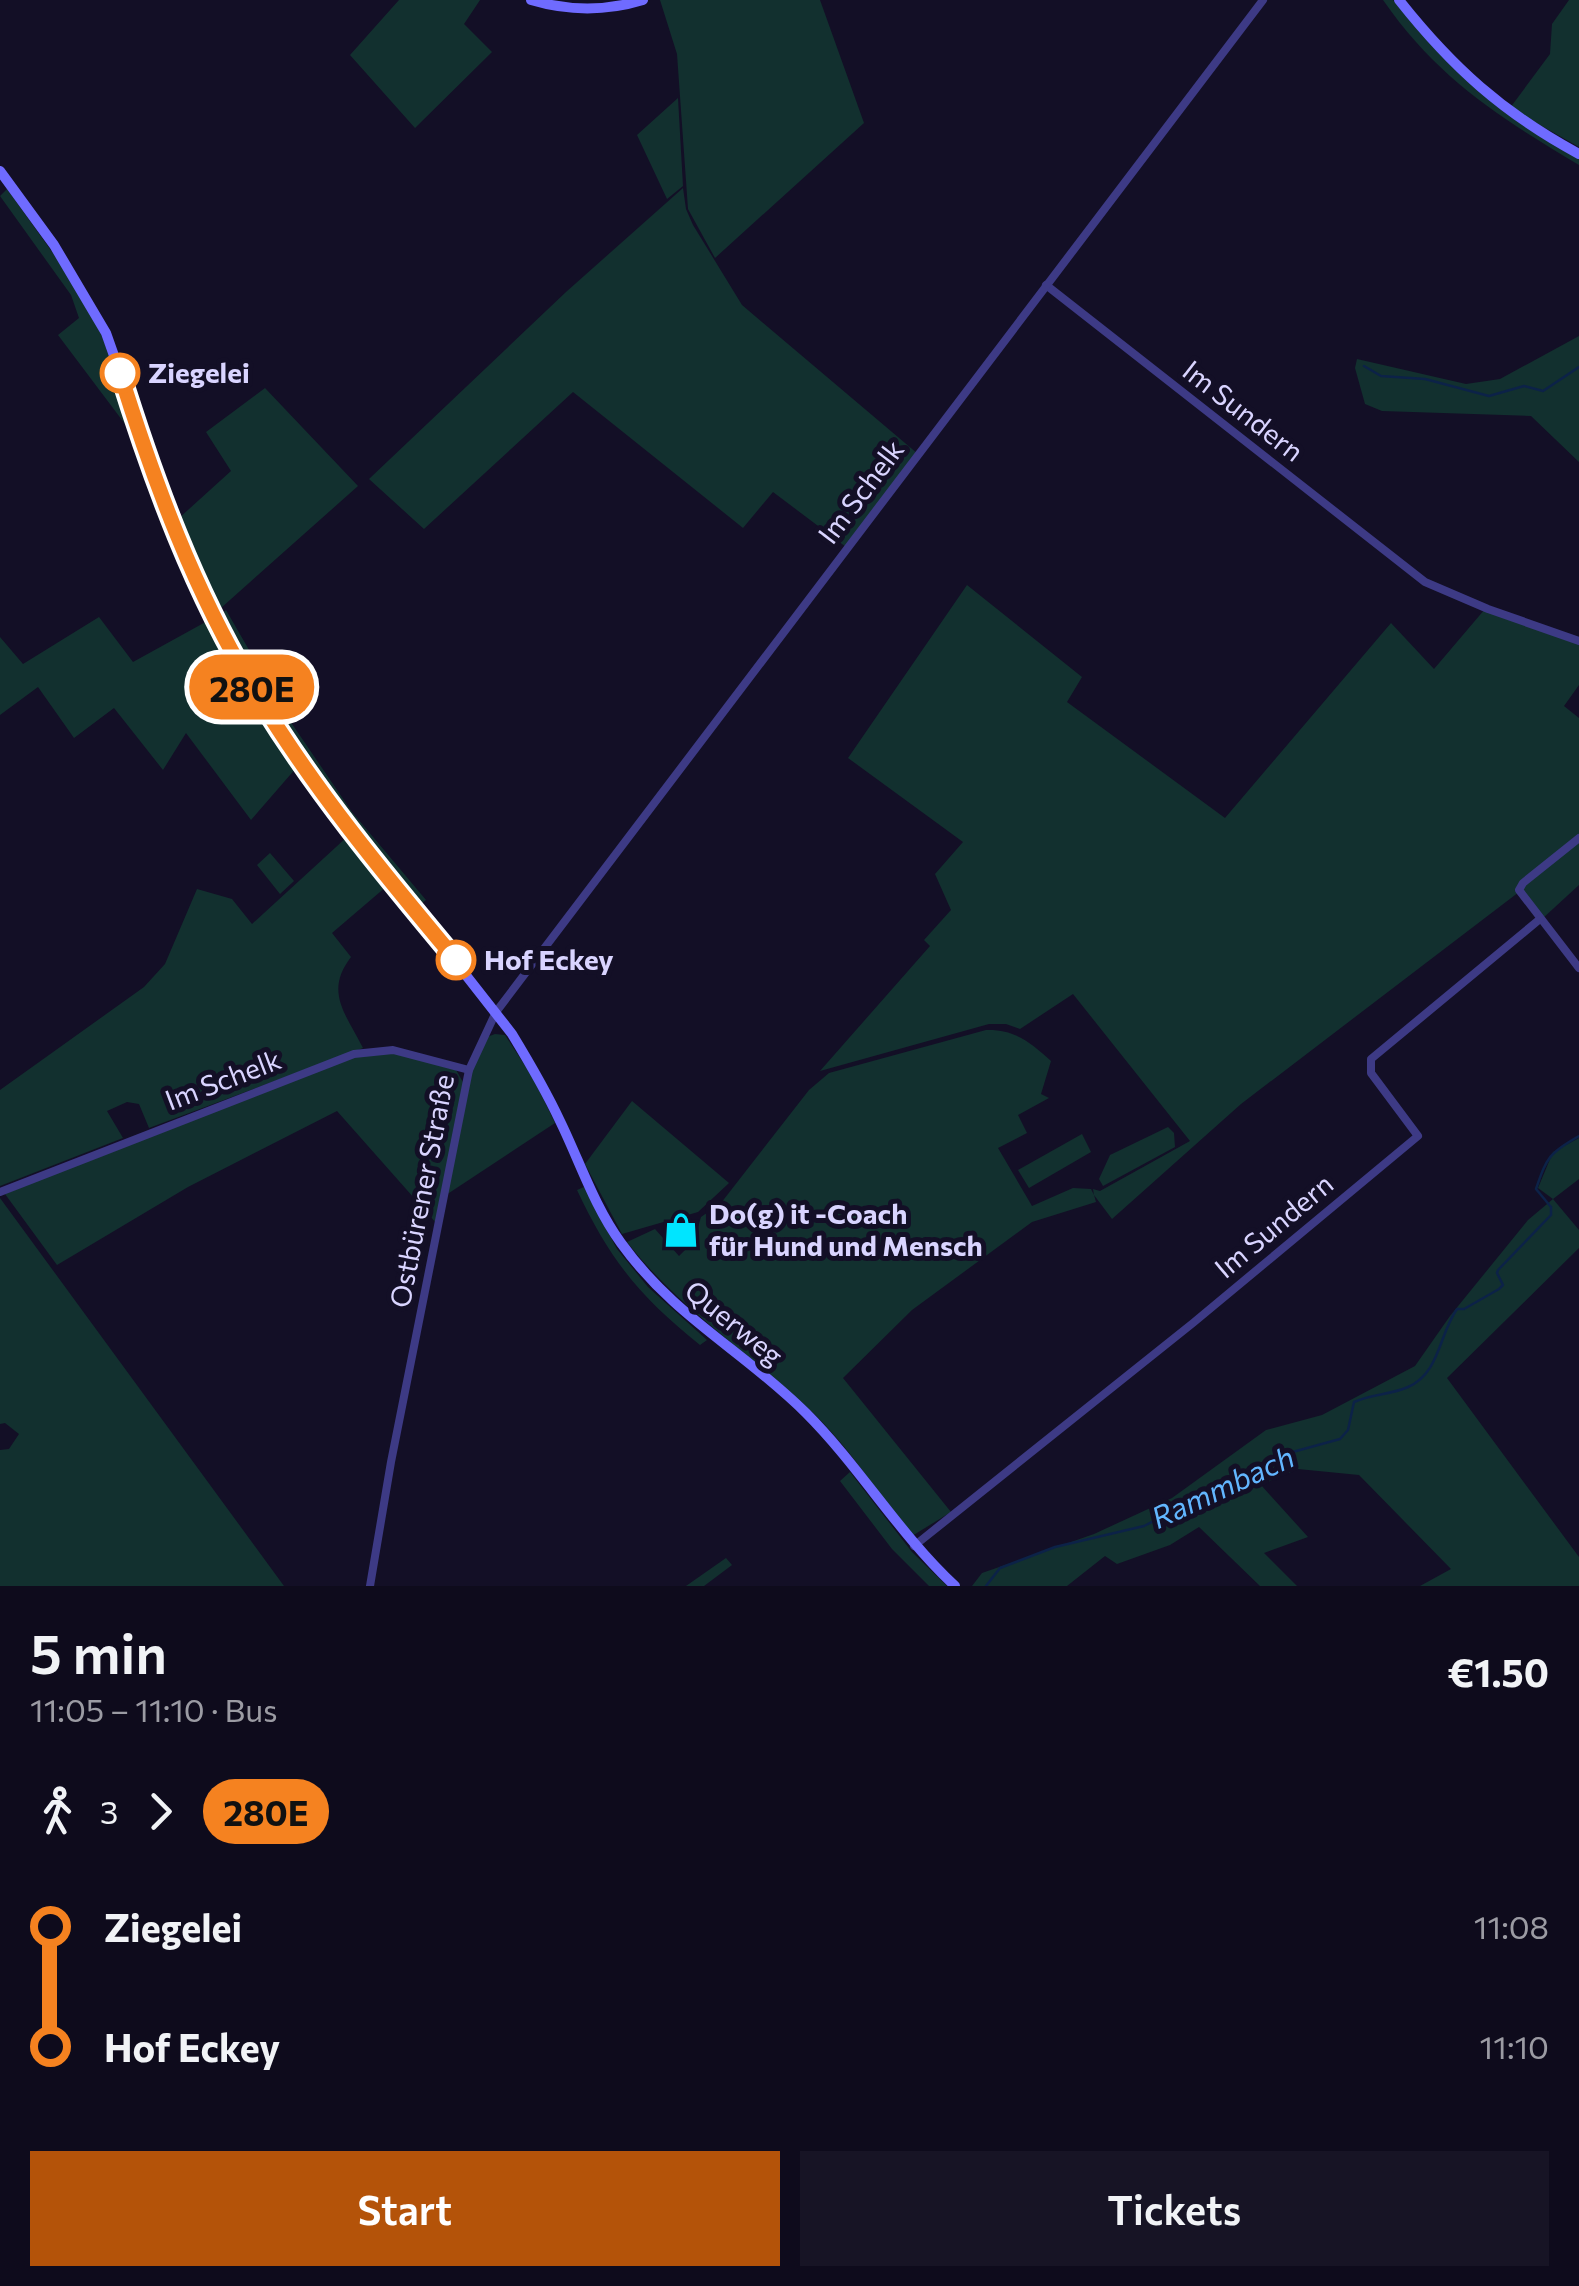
<!DOCTYPE html>
<html lang="en">
<head>
<meta charset="utf-8">
<style>
  :root { --surface:#0e0b1c; --page:#171425; --text:#f1f3f6; --muted:#9b9ba3; --accent:#b45309 }
  body { margin:0; font-family:Commissioner,sans-serif; background:var(--page); color:var(--text); height:100vh; display:flex; flex-direction:column; font-size:38px; white-space:nowrap }
  * { box-sizing:border-box; margin:0 }
  p { font-size:32px; color:var(--muted) }
  .icon { flex:none; width:55px; height:55px; fill:none; stroke:currentColor; stroke-width:2; stroke-linecap:round; stroke-linejoin:round }
  .map { position:relative; height:1586px; overflow:hidden }
  .side { display:flex; flex-direction:column; background:var(--surface); flex:1 }
  .side>* { flex:none }
  .badge { padding:0 20px; border-radius:32px; font-size:35px; line-height:65px }
  .map>.badge { position:absolute; translate:-50% -50%; box-shadow:0 0 0 5px #fff }
  .legs { display:flex; align-items:center; gap:15px; height:110px; padding:0 30px; font-size:32px }
  .legs p { margin-inline-start:auto }
  .summary { display:flex; align-items:center; justify-content:space-between; height:170px; padding:0 30px }
  h1 { font-size:55px; font-weight:600; line-height:75px }
  .primary-button { display:flex; gap:20px; margin-top:auto; padding:20px 30px }
  .primary-button a { flex:1; height:115px; border-radius:0px; background:var(--accent); color:#fff; font-size:40px; font-weight:600; line-height:115px; text-align:center }
  .primary-button a+a { background:var(--page); color:var(--text) }
  ul { padding:0 30px; list-style:none }
  li { display:flex; align-items:center; gap:35px; height:120px; font-size:38px }
  li i { display:grid; place-items:center; width:15px; height:100%; margin:0 12px; background:currentColor }
  li i::after { content:''; width:25px; height:25px; margin:-12px; border:8px solid; border-radius:50%; background:var(--surface) }
  li p { margin-inline-start:auto }
  li:first-child i { background:linear-gradient(#0000 50%,currentColor 0) }
  li:last-child i { background:linear-gradient(currentColor 50%,#0000 0) }
  .map>svg:first-child { display:block }
</style>
</head>
<body>
<div class="map">
<svg width="1579" height="1586" viewBox="0 0 1579 1586">
  <rect width="100%" height="100%" fill="#130f26"/>
  <g fill="#12302f">
    <polygon points="399,0 480,0 464,24 492,52 415,128 350,55"/>
    <polygon points="660,0 820,0 864,123 715,258 688,209 677,54"/>
    <path d="M 1383,0 L 1393,0 C 1452,71 1495,115 1579,156 L 1579,165 C 1499,117 1438,79 1383,0 Z"/>
    <polygon points="1569,0 1579,0 1579,147 1510,108 1550,54 1552,24"/>
    <polygon points="678,98 683,186 667,199 637,135"/>
    <polygon points="683,188 686,209 693,225 742,305 918,454 846,547 773,492 743,528 573,392 424,529 369,479 566,292"/>
    <polygon points="7,189 80,291 101,334 134,424 128,428 58,335 79,318 71,295 0,196"/>
    <polygon points="1579,336 1579,462 1531,416 1382,411 1365,404 1355,368 1357,359 1466,384 1500,379"/>
    <polygon points="265,388 358,486 221,608 215,605 178,519 231,471 206,432"/>
    <path d="M 967,585 L 1082,677 L 1067,702 L 1225,818 L 1391,623 L 1434,669 L 1485,609 L 1579,642 L 1579,685 L 1564,706 L 1579,718 L 1579,837 L 1523,882 L 1519,892 L 1241,1104 L 1112,1219 L 1094,1195 L 1096,1202 L 1032,1222 L 912,1310 L 843,1378 L 951,1512 L 912,1536 C 879,1495 849,1446 810,1410 C 748,1351 681,1311 627,1242 L 655,1229 L 679,1256 L 694,1241 L 701,1217 L 721,1203 L 809,1090 L 829,1073 L 986,1030 C 1015,1029 1031,1043 1051,1061 L 1041,1094 L 1049,1098 L 1018,1115 L 1027,1133 L 998,1148 L 1032,1206 L 1073,1188 L 1091,1189 L 1094,1195 L 1093,1189 L 1100,1191 L 1190,1141 L 1073,994 L 1020,1029 L 1006,1024 L 989,1024 L 820,1071 L 930,946 L 924,940 L 951,910 L 935,874 L 963,842 L 848,758 Z"/>
    <polygon points="226,610 290,721 352,812 426,900 417,907 307,762 219,616"/>
    <polygon points="99,617 133,662 211,619 297,767 251,820 186,733 163,770 114,708 74,738 38,687 0,715 0,637 23,664"/>
    <path d="M 348,836 L 387,886 L 332,933 L 351,957 C 324,992 346,1014 363,1048 L 149,1128 L 139,1104 L 127,1102 L 107,1111 L 123,1138 L 0,1186 L 0,1090 L 144,987 L 165,964 L 197,889 L 232,899 L 252,924 Z"/>
    <polygon points="1579,840 1579,885 1542,919 1520,890"/>
    <polygon points="270,853 294,881 280,894 257,865"/>
    <polygon points="495,1034 505,1035 533,1078 555,1123 446,1195 472,1070 487,1037"/>
    <polygon points="394,1053 455,1068 464,1084 437,1224 337,1111 188,1187 57,1265 5,1194 101,1154 355,1056"/>
    <polygon points="632,1101 729,1183 698,1212 622,1234 585,1164"/>
    <polygon points="1168,1127 1174,1133 1175,1147 1103,1186 1099,1179 1110,1155"/>
    <polygon points="1082,1134 1091,1152 1029,1188 1018,1170"/>
    <polygon points="1579,1138 1579,1179 1553,1199 1579,1230 1579,1248 1447,1378 1579,1557 1579,1586 1420,1586 1451,1569 1359,1475 1298,1469 1261,1485 1308,1537 1264,1553 1297,1586 1260,1586 1199,1527 1170,1545 1117,1564 1105,1556 1067,1586 972,1586 982,1573 1094,1534 1172,1498 1266,1430 1322,1415 1415,1366 1450,1316 1528,1220 1553,1199 1538,1188 1553,1152"/>
    <path d="M 584,1187 L 617,1249 L 648,1287 L 707,1340 L 700,1345 C 639,1296 610,1260 577,1190 Z"/>
    <polygon points="0,1198 284,1586 0,1586 0,1450 9,1449 19,1434 5,1423 0,1424"/>
    <polygon points="850,1472 912,1552 947,1586 929,1586 892,1549 840,1481"/>
    <polygon points="726,1558 732,1565 704,1586 686,1586"/>
  </g>
  <g fill="none" stroke-linecap="round" stroke-linejoin="round">
    <g stroke="#0c2248" stroke-width="2.5">
      <polyline points="1364,366 1381,376 1425,379 1489,396 1524,386 1543,391 1579,367"/>
      <path d="M 986,1586 L 1000,1568 L 1055,1547 L 1144,1526 L 1278,1456 L 1340,1439 L 1348,1430 L 1354,1402 C 1371,1394 1390,1395 1408,1387 C 1440,1373 1439,1334 1457,1309 L 1464,1309 L 1499,1289 L 1503,1285 L 1497,1273 L 1498,1270 L 1551,1215 L 1551,1207 L 1536,1189 C 1547,1157 1549,1153 1579,1136"/>
    </g>
    <g stroke="#3d3a85" stroke-width="8">
      <polyline points="1046,285 1425,582 1488,609 1579,641"/>
      <polyline points="1579,838 1523,883 1519,890 1579,968"/>
      <polyline points="0,1192 354,1054 393,1050 469,1070"/>
      <polyline points="914,1546 1193,1323 1418,1136 1371,1073 1371,1059 1540,919"/>
      <polyline points="370,1586 391,1462 469,1070 496,1012 1263,0"/>
    </g>
    <g stroke="#6f6bff" stroke-width="10">
      <path d="M 531,0 C 568,11 607,11 643,0"/>
      <path d="M 1399,0 C 1452,67 1503,113 1579,154"/>
      <path d="M 0,171 L 54,245 L 106,333 L 173,523 L 206,600 L 253,689 L 302,766 L 512,1034 C 529,1062 546,1091 560,1121 C 580,1162 594,1206 621,1243 C 674,1317 744,1351 806,1413 C 860,1467 899,1534 955,1586"/>
    </g>
  </g>
  <g fill="none" stroke-linecap="round" stroke-linejoin="round">
    <defs>
      <path id="line-1" d="M 120,373 C 154,482 195,593 254,690 C 312,787 384,874 456,960"/>
    </defs>
    <use href="#line-1" stroke="#fff" stroke-width="22"/>
    <use href="#line-1" stroke="#f58220" stroke-width="15"/>
  </g>
  <defs>
    <symbol id="shop-bare" viewBox="-9 -9 18 18"><path d="M-5-2.5h2.3a2.7 3.5 0 0 1 5.4 0H5L5.5 6h-11ZM-1.5-2.5h3a1.5 2.3 0 0 0-3 0Z" fill="#00e5ff" stroke="#130f26" stroke-width="2.5" paint-order="stroke"/></symbol>
  </defs>
  <g fill-rule="evenodd">
    <use href="#shop-bare" x="656" y="1205" width="50" height="50"/>
  </g>
  <g fill="#fff" stroke="#f58220" stroke-width="5">
    <circle cx="120" cy="373" r="18"/>
    <circle cx="456" cy="960" r="18"/>
  </g>
  <g text-anchor="middle" stroke-width="10" stroke-linejoin="round" paint-order="stroke">
    <g font-size="28" font-weight="bold" fill="#d9d4ff" stroke="#130f26" text-anchor="start">
      <text x="148" y="383">Ziegelei</text>
      <text x="484" y="970">Hof Eckey</text>
    </g>
    <g font-size="28" fill="#d9d4ff" stroke="#130f26">
      <text transform="translate(1243 411) rotate(38)" y="10">Im Sundern</text>
      <text transform="translate(861 492) rotate(-53)" y="10">Im Schelk</text>
      <text transform="translate(223 1080) rotate(-21)" y="10">Im Schelk</text>
      <text transform="translate(422 1191) rotate(-79)" y="10">Ostbürener Straße</text>
      <text transform="translate(1274 1226) rotate(-40)" y="10">Im Sundern</text>
      <text transform="translate(734 1323) rotate(39)" y="10">Querweg</text>
    </g>
    <g font-size="28" font-weight="bold" fill="#d9d4ff" stroke="#130f26" text-anchor="start">
      <text x="709" y="1224">Do(g) it -Coach<tspan x="709" dy="32">für Hund und Mensch</tspan></text>
    </g>
    <g font-size="30" font-style="italic" fill="#62b6ff" stroke="#130f26">
      <text transform="translate(1223 1488) rotate(-25)" y="10">Rammbach</text>
    </g>
  </g>
</svg>
<b class="badge" style="left:252px;top:687px;background:#f58220;color:#111">280E</b>
</div>
<section class="side">
<div class="summary"><div><h1>5 min</h1><p>11:05 – 11:10 · Bus</p></div><b>€1.50</b></div>
<div class="legs"><svg class="icon" aria-label="walk" viewBox="0 0 24 24"><circle cx="13" cy="4" r="2"/><path d="M13 8l-2 6 4 7M11 14l-3 7M7 12l3-4h3l4 4"/></svg>3<svg class="icon" aria-label="forward" viewBox="0 0 24 24"><path d="M9 5l7 7-7 7"/></svg><b class="badge" style="background:#f58220;color:#111">280E</b></div>
<ul>
<li><i style="color:#f58220"></i><b>Ziegelei</b><p>11:08</p></li>
<li><i style="color:#f58220"></i><b>Hof Eckey</b><p>11:10</p></li>
</ul>
<div class="primary-button"><a>Start</a><a>Tickets</a></div>
</section>
</body>
</html>
